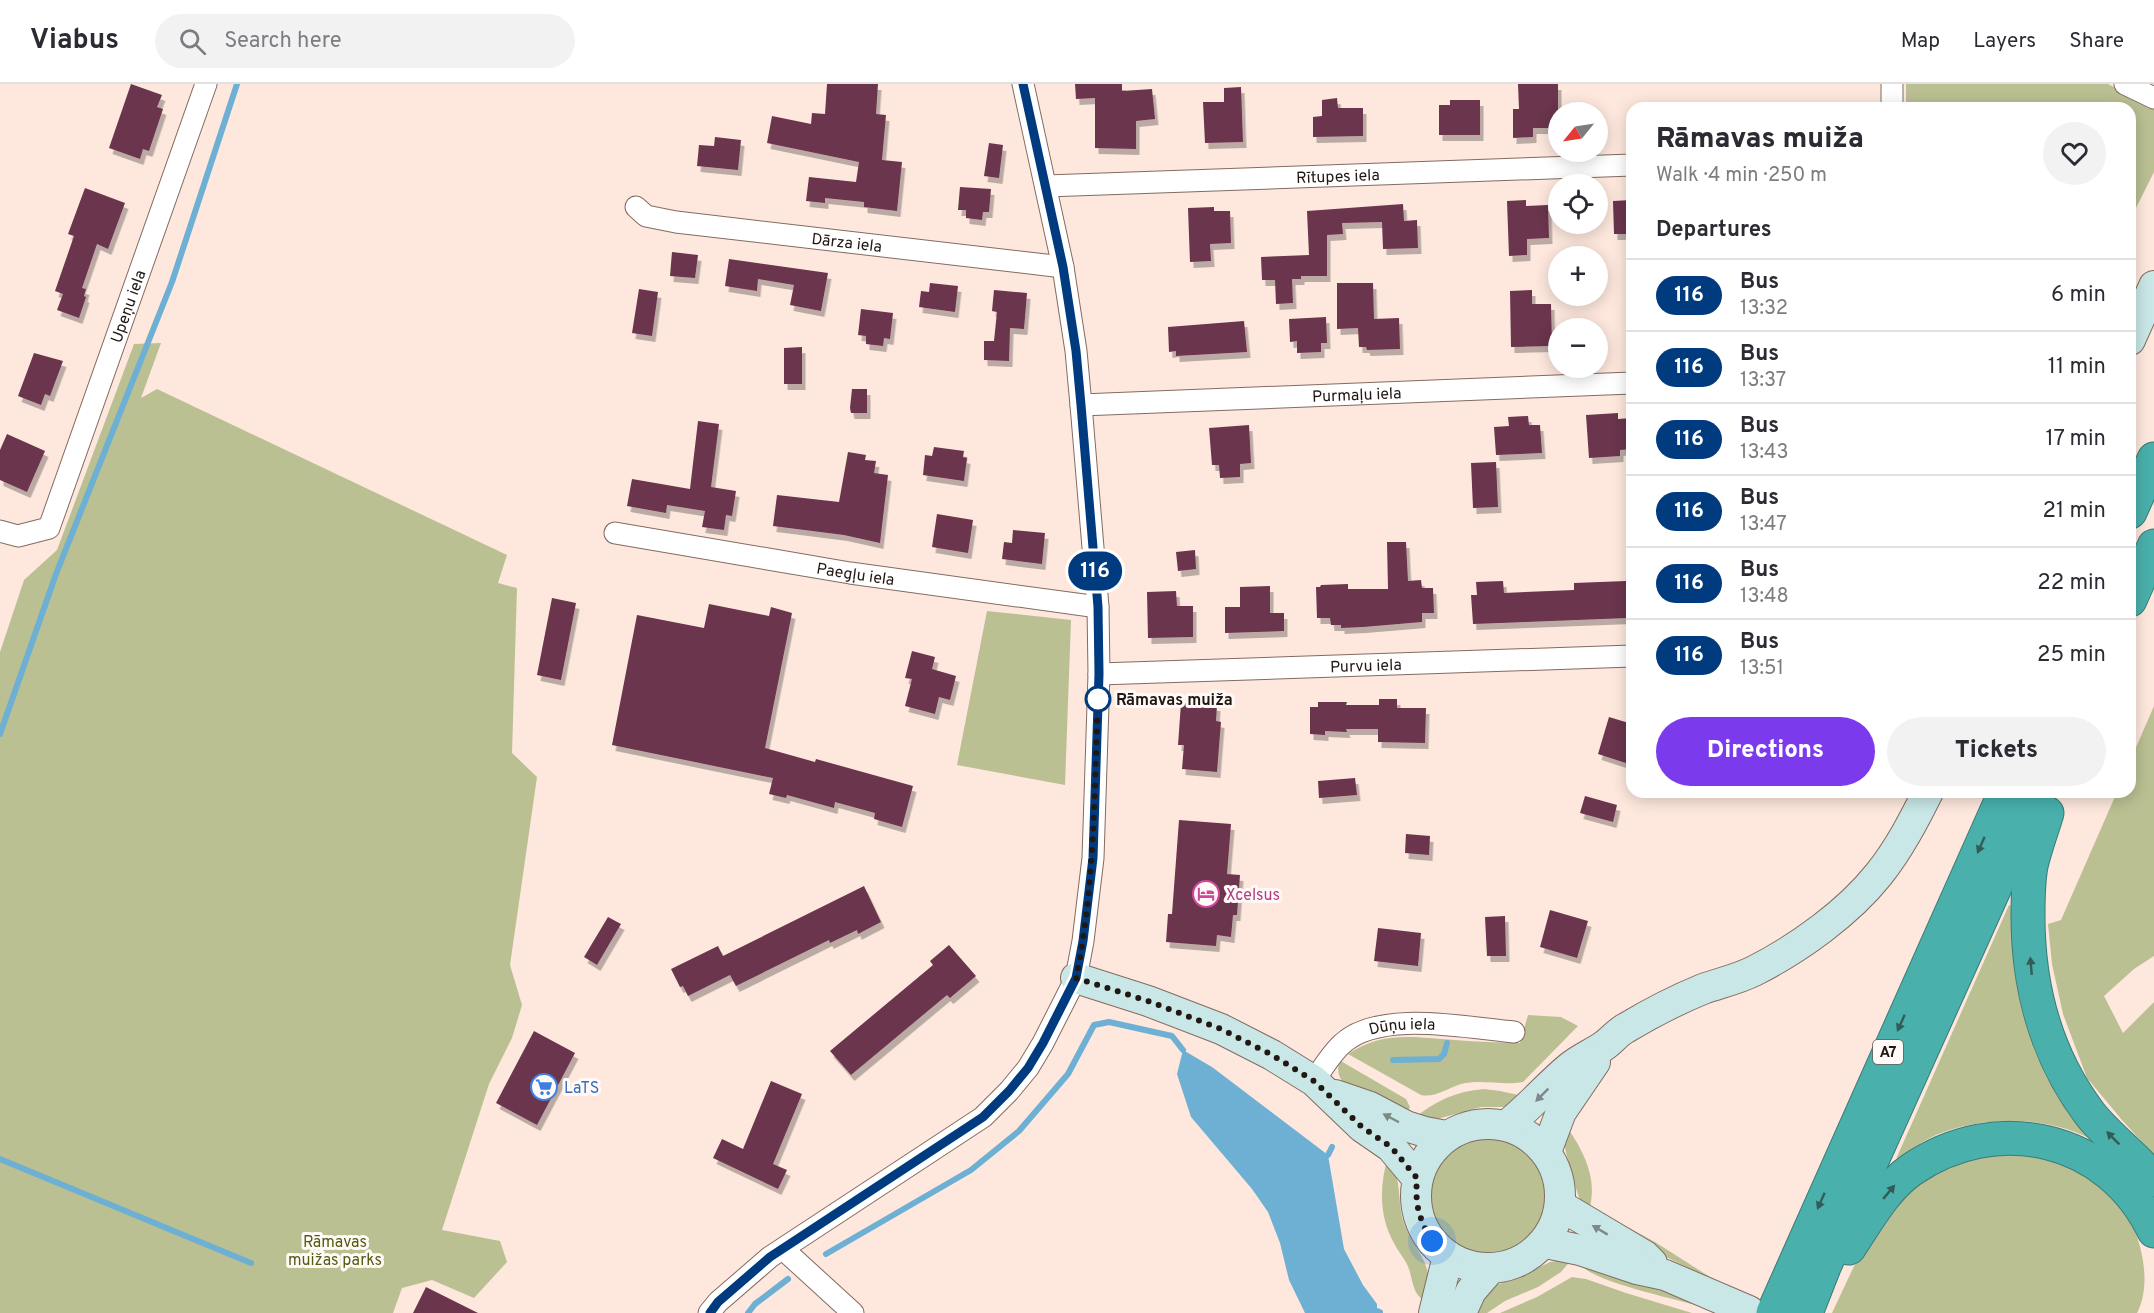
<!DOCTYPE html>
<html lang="en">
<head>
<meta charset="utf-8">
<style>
  :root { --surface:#fff; --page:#f2f2f3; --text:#2b2b33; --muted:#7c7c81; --line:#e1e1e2; --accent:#7c3aed }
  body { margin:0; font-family:Overpass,sans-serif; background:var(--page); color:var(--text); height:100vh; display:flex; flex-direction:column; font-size:22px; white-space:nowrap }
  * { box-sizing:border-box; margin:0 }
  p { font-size:20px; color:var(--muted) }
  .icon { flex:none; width:33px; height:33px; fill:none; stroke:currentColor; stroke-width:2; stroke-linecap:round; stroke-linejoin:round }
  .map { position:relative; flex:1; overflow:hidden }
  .details { position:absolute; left:1626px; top:18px; width:510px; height:696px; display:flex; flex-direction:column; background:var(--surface); border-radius:18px; box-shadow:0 3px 15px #0003 }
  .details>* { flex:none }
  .badge { padding:0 12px; border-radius:20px; font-size:21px; line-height:39px }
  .needle { width:39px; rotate:240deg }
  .tools { position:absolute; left:1548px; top:18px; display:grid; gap:12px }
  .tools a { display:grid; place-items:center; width:60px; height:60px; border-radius:50%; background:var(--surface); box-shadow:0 3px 15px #0003; font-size:30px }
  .you { position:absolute; width:30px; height:30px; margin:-15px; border:4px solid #fff; border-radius:50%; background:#1a73e8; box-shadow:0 0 0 9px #1a73e833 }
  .map>.badge { position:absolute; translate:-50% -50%; box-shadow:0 0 0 3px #fff }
  h2 { padding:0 30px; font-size:22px; line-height:54px }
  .round { display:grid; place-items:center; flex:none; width:63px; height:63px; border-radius:32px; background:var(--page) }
  .headline { display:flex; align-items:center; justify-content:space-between; height:102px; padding:0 30px }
  h1 { font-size:28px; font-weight:800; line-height:45px }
  .button { display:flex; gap:12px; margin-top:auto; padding:12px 30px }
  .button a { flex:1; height:69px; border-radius:36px; background:var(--accent); color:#fff; font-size:24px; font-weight:800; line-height:69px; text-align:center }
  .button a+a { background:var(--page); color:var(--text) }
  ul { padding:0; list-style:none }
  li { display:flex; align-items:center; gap:18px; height:72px; padding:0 30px; border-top:2px solid var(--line) }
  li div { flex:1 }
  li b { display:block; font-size:22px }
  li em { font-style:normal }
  li .badge { min-width:66px; font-weight:700; text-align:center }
  header { display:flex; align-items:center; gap:36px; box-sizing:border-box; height:84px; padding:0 30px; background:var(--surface); border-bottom:2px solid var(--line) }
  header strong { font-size:28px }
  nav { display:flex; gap:33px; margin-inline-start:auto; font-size:21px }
  .search { width:420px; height:54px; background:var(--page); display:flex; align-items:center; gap:15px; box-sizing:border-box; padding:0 21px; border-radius:33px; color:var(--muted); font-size:22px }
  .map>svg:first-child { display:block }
</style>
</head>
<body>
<header>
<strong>Viabus</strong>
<div class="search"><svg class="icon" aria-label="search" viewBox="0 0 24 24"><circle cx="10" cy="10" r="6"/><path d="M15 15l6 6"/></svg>Search here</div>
<nav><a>Map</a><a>Layers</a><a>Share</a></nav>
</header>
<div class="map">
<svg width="2154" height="1229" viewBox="0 0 2154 1229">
  <defs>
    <filter id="shadow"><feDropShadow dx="3.5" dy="6" stdDeviation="0" flood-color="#0004"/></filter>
  </defs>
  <rect width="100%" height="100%" fill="#fee8de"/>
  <g fill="#bac092">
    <polygon points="1906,0 2108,0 2154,24 2154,88 2130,136 2130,24 1906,24"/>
    <polygon points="161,259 141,314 157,305 507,471 498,499 517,504 512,669 537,693 510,881 522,921 512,954 489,1000 442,1146 500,1157 507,1178 474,1214 432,1196 402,1204 393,1229 0,1229 0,568 24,496 57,466 134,260"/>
    <polygon points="987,527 1071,536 1065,701 957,681"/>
    <polygon points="2154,622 2154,872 2134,885 2104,912 2123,949 2154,918 2154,1071 2122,1036 2087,994 2063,930 2052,880 2048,840 2061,836 2117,708 2130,708 2130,677"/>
    <path d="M 2009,821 L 2013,823 L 2013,866 L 2023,923 L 2098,1059 C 2052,1031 1985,1031 1936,1051 C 1922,1057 1909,1067 1896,1075 Z"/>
    <path d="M 1528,931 L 1561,933 L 1578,942 L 1523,998 C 1503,1002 1482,995 1461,1000 C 1448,1004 1435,1014 1421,1011 L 1348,970 C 1386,946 1413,954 1455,956 C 1477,958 1499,958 1520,959 Z"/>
    <path d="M 1339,976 L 1406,1015 L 1410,1023 L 1405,1033 L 1343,998 C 1337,990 1338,985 1339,976 Z"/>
    <path d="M 1484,1005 L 1500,1007 L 1528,1013 L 1503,1023 L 1481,1023 L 1434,1036 L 1413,1035 C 1435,1017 1456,1007 1484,1005 Z"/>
    <path d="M 1564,1039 C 1583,1065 1600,1097 1588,1129 C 1578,1117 1577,1106 1572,1090 C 1567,1070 1562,1061 1564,1039 Z"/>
    <circle cx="1488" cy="1112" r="58"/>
    <path d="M 1990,1066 C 2009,1068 2038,1068 2054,1073 C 2063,1076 2111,1107 2116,1114 C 2140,1143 2154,1197 2137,1229 L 1832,1229 L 1855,1180 L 1876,1143 L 1924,1093 Z"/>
    <path d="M 1388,1073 C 1391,1079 1395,1085 1396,1091 C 1400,1104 1399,1119 1402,1133 C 1411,1168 1437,1174 1426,1217 C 1413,1212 1413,1197 1409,1185 C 1406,1176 1399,1169 1395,1161 C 1379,1134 1379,1102 1388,1073 Z"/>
    <polygon points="1601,1133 1609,1133 1655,1158 1721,1200 1622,1151"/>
    <polygon points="1573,1174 1561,1188 1538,1203 1505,1217 1487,1229 1467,1229 1493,1202 1520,1193 1550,1178"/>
    <path d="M 1592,1178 L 1703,1223 C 1679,1216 1595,1198 1582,1182 Z"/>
    <polygon points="1572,1193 1586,1195 1626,1209 1692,1229 1500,1229 1537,1213"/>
  </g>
  <polygon fill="#6db0d3" points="1183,966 1212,983 1328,1071 1344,1165 1363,1201 1377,1220 1377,1229 1305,1229 1289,1196 1280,1159 1268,1128 1252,1105 1191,1033 1177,990"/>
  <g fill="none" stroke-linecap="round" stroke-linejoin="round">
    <g stroke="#6db0d3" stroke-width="6">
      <polyline points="0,650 56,490 172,198 237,0"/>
      <polyline points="1393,976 1439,975 1444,970 1447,959"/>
      <polyline points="1328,1071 1332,1063"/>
      <polyline points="0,1075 251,1179"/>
      <polyline points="826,1170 971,1086 1019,1047 1068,990 1094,941 1109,938 1172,952 1183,966"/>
      <polyline points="1377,1227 1380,1228"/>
      <polyline points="748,1229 755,1220 788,1195"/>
    </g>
  </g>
  <g fill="#6b344e" filter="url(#shadow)">
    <polygon points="131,0 162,11 157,23 163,25 149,67 143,65 140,75 109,64"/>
    <polygon points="827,0 878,0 876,30 886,31 882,76 902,78 897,127 864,123 864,118 825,114 825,119 806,117 809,93 856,98 859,78 767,59 772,32 811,40 812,29 825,30"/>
    <polygon points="1075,0 1122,0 1122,7 1152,5 1155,35 1136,37 1136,65 1095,64 1095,14 1076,15"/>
    <polygon points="1518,0 1558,0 1558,44 1533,44 1533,53 1513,54 1513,25 1519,25"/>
    <polygon points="1241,3 1243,58 1205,59 1203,18 1224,18 1224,4"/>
    <polygon points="1337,14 1338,24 1363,24 1363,52 1313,53 1313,33 1322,32 1322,16"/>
    <polygon points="1450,16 1480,16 1480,51 1439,51 1439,21 1450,21"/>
    <polygon points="715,53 741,56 738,86 697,82 699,61 714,62"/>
    <polygon points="989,59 1003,61 999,94 984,92"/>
    <polygon points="960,103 991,105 989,128 983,128 982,136 966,134 966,126 958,126"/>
    <polygon points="85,104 125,119 108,165 97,160 82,204 86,205 84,212 86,213 79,234 57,226 63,210 55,207 74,152 68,150"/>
    <polygon points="1526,116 1526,122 1548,121 1549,154 1527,155 1527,171 1509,172 1507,117"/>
    <polygon points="1632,116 1632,150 1614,150 1613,117"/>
    <polygon points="1403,120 1404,137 1417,136 1418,164 1383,165 1382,138 1342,139 1343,150 1327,151 1327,192 1301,192 1301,195 1292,195 1293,219 1276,220 1275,196 1262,196 1261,173 1309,171 1307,127"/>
    <polygon points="1214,123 1214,127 1230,127 1231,159 1210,160 1211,177 1190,178 1188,124"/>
    <polygon points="672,168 698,171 695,194 670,192"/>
    <polygon points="729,175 828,189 821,227 790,221 794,201 758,195 757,207 725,202"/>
    <polygon points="930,199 958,202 955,228 919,223 921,207 929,208"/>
    <polygon points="1337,199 1373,199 1374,235 1399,234 1400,265 1367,266 1366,263 1359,263 1358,244 1337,245"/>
    <polygon points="639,205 658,208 652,252 632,249"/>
    <polygon points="994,206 1027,209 1024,245 1010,244 1009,277 984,276 984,257 994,257 997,228 992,227"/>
    <polygon points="1532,206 1532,220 1551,220 1552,262 1511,263 1510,207"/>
    <polygon points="861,225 893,229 890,255 884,254 883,262 866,260 866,252 858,251"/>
    <polygon points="1326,233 1327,259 1321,259 1321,268 1297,269 1297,257 1290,258 1289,235"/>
    <polygon points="1244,237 1247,268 1176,272 1176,267 1169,268 1168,243"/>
    <polygon points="802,263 802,300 784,300 784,264"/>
    <polygon points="34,269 63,277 50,312 45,310 41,321 18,312"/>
    <polygon points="852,305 867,305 867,329 851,329 850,324"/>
    <polygon points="1618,329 1618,335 1632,334 1632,365 1620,366 1620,372 1589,374 1586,331"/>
    <polygon points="1528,332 1529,341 1540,341 1542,369 1496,371 1494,343 1509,342 1508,333"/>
    <polygon points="698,337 719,340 711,403 736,407 732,432 726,431 724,446 702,443 705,427 667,421 666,429 627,422 632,395 690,405"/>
    <polygon points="1249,341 1251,379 1240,380 1240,393 1220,394 1219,381 1212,381 1209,344"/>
    <polygon points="7,350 45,367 27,408 0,396 0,366"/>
    <polygon points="934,363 964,367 963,373 967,374 964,397 923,391 925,371 932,372"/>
    <polygon points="848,368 866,371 865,376 876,377 874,389 888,391 880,459 844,451 773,442 777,411 839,418"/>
    <polygon points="1496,378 1498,423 1473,424 1471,379"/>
    <polygon points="937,430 973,436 968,469 932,463"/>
    <polygon points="1013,446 1045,449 1042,480 1002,475 1004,458 1012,459"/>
    <polygon points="1387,458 1406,458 1408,497 1421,496 1422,504 1433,504 1434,529 1422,529 1422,538 1363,543 1341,544 1341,541 1331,541 1330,534 1317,534 1316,503 1320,503 1321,501 1348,500 1348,505 1388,505"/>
    <polygon points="1195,466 1196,485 1178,487 1176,468"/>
    <polygon points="1503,497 1504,509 1574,506 1574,499 1626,497 1628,534 1473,540 1471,511 1477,511 1476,498"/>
    <polygon points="1270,502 1270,529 1284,529 1284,547 1225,549 1225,523 1240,523 1240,503"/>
    <polygon points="1176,507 1177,522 1193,522 1193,553 1148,554 1147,508"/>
    <polygon points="552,514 576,519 561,596 537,591"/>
    <polygon points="709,520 769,532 771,523 792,529 765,664 815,678 816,675 913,702 902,743 874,735 875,729 835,718 834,724 787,711 786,714 769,710 773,694 612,661 637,531 704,544"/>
    <polygon points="912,567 935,573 932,585 956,592 950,616 939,613 935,630 905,622 912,595 905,594"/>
    <polygon points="1379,615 1397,615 1397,624 1426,624 1425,659 1378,658 1378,645 1346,645 1347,648 1325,647 1325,651 1310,650 1310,623 1318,623 1318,618 1347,618 1346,621 1379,621"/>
    <polygon points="1181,619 1217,621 1216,637 1221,638 1217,688 1182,685 1184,661 1178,661"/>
    <polygon points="1609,633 1632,640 1632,681 1598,670"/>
    <polygon points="1355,694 1357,711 1319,714 1318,697"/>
    <polygon points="1585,712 1617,721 1613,738 1580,729"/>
    <polygon points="1179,736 1231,740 1227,790 1240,791 1237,831 1233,831 1231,853 1217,851 1216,862 1166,858 1168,830 1172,830"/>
    <polygon points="1406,750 1430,752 1429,771 1405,769"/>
    <polygon points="864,802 881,838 858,850 857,846 830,859 829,856 736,902 730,891 688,912 683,902 680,903 671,885 718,862 723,872"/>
    <polygon points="1550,826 1588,837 1577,874 1540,863"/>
    <polygon points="1505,832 1506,872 1487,872 1485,833"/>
    <polygon points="608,833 621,840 597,881 584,873"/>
    <polygon points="1378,844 1421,849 1418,882 1374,877"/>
    <polygon points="949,861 976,892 950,914 947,911 851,991 830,967 933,881 930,877"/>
    <polygon points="534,947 575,969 537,1041 496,1019"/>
    <polygon points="771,997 802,1010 773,1080 787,1086 778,1105 713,1074 722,1055 743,1065"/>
    <polygon points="426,1203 478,1229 413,1229"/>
  </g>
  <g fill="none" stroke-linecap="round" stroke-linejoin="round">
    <defs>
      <g id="minor">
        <polyline points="1892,0 1892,24"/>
        <polyline points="2125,0 2154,14"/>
        <path id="s1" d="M 1046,102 L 1632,81"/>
        <path id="s2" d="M 636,123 L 646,132 L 676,138 L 1063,183"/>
        <path id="s3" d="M 1081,321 L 1632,299"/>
        <path id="s4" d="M 0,447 L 18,452 L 49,444 L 206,0"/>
        <path id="s5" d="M 615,449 L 850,489 L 1098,523"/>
        <path id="s6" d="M 1099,590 L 1632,572"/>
        <path id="s7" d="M 1314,997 C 1322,985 1331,970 1342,960 C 1379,925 1467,944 1514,948"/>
        <polyline points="783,1165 853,1229"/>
        <polyline points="709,1229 718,1218 770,1173 983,1033 1009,1007 1028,984 1043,959 1076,894 1083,857 1093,774 1099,590 1098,523 1081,321 1076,267 1063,183 1023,0"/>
      </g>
      <g id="secondary">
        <polyline points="2130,256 2154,202"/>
        <polyline points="1076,894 1148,917 1221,945 1272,971 1314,997 1362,1043 1391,1063 1417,1094"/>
        <polyline points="1335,1011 1370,1023 1406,1042 1425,1048 1446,1052"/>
        <circle cx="1488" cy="1112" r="72"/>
        <path d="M 1507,1041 C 1530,1023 1548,1001 1570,983 C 1581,974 1594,969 1605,961 C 1612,956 1618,948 1626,944 C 1651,929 1676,916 1703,905 C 1720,899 1738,895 1754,887 C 1799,864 1848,829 1879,790 C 1899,765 1914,736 1928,708"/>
        <polyline points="1546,1068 1561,1028 1595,978"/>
        <polyline points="1561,1122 1645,1172 1652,1179"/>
        <polyline points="1546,1159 1580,1166 1637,1185 1665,1191 1749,1227"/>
        <polyline points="1434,1229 1448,1172"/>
        <polyline points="1461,1229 1471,1207 1491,1184"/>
      </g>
      <g id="motorway">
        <polyline points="2130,428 2154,375"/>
        <polyline points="2130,516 2154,462"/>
        <path d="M 2047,729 C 2042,746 2035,764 2031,782 C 2028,798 2028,816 2028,832 C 2028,904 2047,973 2090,1030 C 2109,1054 2135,1072 2154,1096"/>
        <path d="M 1849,1164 C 1867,1137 1885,1104 1911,1086 C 1996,1027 2109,1052 2154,1147"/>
        <polyline points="1773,1229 2005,708"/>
        <polyline points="1806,1229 1824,1183 2038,708"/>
      </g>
    </defs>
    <use href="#minor" stroke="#836b60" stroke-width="23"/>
    <use href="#secondary" stroke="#836b60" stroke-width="32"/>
    <use href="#motorway" stroke="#3b7a76" stroke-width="35"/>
    <use href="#minor" stroke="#fff" stroke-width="21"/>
    <use href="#secondary" stroke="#c8e7e6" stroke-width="30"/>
    <use href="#motorway" stroke="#49b0ac" stroke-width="33"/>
  </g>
  <defs><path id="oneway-solid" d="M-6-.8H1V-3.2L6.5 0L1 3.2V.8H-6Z" transform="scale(1.5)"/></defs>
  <g fill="#335c58">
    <use href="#oneway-solid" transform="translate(1981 761) rotate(114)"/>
    <use href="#oneway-solid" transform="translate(2031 882) rotate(-95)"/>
    <use href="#oneway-solid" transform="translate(1901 939) rotate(114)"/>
    <use href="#oneway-solid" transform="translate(2113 1054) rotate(-135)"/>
    <use href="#oneway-solid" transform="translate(1889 1108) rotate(-50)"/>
    <use href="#oneway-solid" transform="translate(1821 1117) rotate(114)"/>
  </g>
  <g fill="#7d8987">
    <use href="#oneway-solid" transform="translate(1542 1011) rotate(135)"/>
    <use href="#oneway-solid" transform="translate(1391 1034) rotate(-152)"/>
    <use href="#oneway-solid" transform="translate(1600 1146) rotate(-149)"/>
  </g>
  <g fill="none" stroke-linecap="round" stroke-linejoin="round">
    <defs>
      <polyline id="line" points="710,1229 718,1218 770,1173 983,1033 1009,1007 1028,984 1043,959 1076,894 1083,857 1093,774 1099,590 1098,523 1081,321 1076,267 1063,183 1023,0"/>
    </defs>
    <use href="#line" stroke="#fff" stroke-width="14"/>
    <use href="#line" stroke="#003b80" stroke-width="9"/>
    <path stroke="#211713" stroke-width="6" stroke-dasharray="0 10.8" d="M 1098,615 C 1094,709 1095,802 1076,894 L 1148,917 L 1221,945 L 1272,971 L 1314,997 L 1362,1043 L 1391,1063 L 1417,1094 C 1415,1120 1418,1133 1432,1157"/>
  </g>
  <defs>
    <symbol id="hotel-ring" viewBox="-11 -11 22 22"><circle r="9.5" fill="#fffaf7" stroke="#d1479c" stroke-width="1.5"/><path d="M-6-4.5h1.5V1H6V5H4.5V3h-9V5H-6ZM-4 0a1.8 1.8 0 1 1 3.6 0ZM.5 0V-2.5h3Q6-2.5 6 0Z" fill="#d1479c"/></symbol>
    <symbol id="supermarket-ring" viewBox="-11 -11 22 22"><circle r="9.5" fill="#fffaf7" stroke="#3f7fe0" stroke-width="1.5"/><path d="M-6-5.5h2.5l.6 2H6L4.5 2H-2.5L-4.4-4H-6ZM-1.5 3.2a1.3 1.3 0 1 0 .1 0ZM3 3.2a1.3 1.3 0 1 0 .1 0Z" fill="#3f7fe0"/></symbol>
  </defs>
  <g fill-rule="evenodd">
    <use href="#hotel-ring" x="1191" y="795" width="30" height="30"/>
    <use href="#supermarket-ring" x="529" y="988" width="30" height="30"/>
  </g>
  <circle fill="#fff" stroke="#003b80" stroke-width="3" cx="1098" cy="615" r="12"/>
  <g text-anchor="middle" stroke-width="6" stroke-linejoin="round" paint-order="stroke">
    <rect fill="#fffaf7" stroke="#645b57" stroke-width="1.5" x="1873" y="956" width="30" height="24" rx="4.5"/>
    <g font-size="15" font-weight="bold" fill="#211713">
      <text x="1888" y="973">A7</text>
    </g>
    <g font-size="16" fill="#211713" stroke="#fffaf7">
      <text dy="6" stroke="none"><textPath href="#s1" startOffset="292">Rītupes iela</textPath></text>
      <text dy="6" stroke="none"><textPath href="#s2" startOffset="216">Dārza iela</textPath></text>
      <text dy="6" stroke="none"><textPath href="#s4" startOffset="286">Upeņu iela</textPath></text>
      <text dy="6" stroke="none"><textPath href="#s3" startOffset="276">Purmaļu iela</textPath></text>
      <text dy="6" stroke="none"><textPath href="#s5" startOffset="244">Paegļu iela</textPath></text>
      <text dy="6" stroke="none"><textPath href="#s6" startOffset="267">Purvu iela</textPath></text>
      <text dy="6" stroke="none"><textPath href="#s7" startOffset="111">Dūņu iela</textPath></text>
    </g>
    <g font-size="16" font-weight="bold" fill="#211713" stroke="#fffaf7" text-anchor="start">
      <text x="1116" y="621">Rāmavas muiža</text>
    </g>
    <g font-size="16" fill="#b23c85" stroke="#fffaf7" text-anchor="start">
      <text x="1226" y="816">Xcelsus</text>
    </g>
    <g font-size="16" fill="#366cbe" stroke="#fffaf7" text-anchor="start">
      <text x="564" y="1009">LaTS</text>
    </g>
    <g font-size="16" fill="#565b13" stroke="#fffaf7">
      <text x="335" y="1163">Rāmavas<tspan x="335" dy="18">muižas parks</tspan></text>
    </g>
  </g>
</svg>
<div class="tools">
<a><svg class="needle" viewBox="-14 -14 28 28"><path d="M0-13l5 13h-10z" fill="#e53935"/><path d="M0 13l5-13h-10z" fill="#7c7c81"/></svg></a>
<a><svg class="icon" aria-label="locate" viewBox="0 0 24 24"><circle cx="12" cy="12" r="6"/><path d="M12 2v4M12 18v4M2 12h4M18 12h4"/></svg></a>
<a>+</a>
<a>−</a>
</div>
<div class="you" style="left:1432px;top:1157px"></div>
<b class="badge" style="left:1095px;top:487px;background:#003b80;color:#fff">116</b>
<section class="details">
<div class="headline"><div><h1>Rāmavas muiža</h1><p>Walk · 4 min · 250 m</p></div><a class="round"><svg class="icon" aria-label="heart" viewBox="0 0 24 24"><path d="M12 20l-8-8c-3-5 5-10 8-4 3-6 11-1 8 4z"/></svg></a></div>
<h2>Departures</h2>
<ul>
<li><span class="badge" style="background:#003b80;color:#fff">116</span><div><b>Bus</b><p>13:32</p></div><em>6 min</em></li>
<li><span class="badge" style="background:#003b80;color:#fff">116</span><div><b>Bus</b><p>13:37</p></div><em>11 min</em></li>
<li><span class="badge" style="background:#003b80;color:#fff">116</span><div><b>Bus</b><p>13:43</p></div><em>17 min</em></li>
<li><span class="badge" style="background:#003b80;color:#fff">116</span><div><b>Bus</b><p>13:47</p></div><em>21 min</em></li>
<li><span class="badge" style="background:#003b80;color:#fff">116</span><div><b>Bus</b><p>13:48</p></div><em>22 min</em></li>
<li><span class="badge" style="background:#003b80;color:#fff">116</span><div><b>Bus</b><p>13:51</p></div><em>25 min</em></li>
</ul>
<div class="button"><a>Directions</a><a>Tickets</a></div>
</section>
</div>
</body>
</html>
